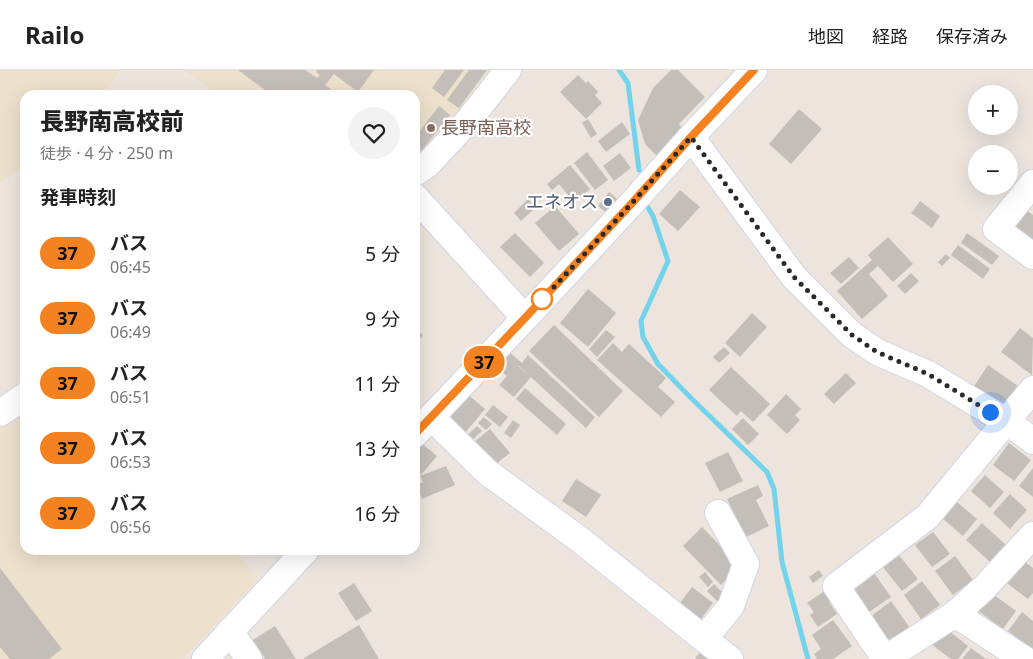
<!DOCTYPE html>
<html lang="ja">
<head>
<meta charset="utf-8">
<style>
  :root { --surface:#fff; --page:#f2f2f2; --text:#222; --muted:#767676; --line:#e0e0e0 }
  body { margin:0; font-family:"Noto Sans","Noto Sans JP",sans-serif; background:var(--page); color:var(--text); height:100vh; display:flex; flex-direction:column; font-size:19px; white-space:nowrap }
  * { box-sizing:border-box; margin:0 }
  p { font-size:16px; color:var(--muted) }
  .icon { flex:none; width:28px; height:28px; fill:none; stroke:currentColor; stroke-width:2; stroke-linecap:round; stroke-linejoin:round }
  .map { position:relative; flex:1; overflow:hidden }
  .details { position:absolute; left:20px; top:20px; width:400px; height:465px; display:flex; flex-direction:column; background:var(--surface); border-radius:15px; box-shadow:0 5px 20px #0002 }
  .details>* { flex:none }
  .badge { padding:0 10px; border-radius:16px; font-size:18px; line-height:32px }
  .controls { position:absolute; left:968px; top:15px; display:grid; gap:10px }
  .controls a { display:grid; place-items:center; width:50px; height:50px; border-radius:50%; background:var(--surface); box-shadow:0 5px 20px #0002; font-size:25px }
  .you { position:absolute; width:25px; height:25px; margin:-12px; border:4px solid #fff; border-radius:50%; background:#1a73e8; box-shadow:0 0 0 8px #1a73e833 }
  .map>.badge { position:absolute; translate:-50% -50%; box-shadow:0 0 0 2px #fff }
  h2 { padding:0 20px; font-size:19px; line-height:45px }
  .round { display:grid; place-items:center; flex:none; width:52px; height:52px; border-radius:26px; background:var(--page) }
  .headline { display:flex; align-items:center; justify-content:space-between; height:85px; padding:0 20px }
  h1 { font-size:24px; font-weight:800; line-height:38px }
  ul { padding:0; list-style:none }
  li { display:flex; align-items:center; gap:15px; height:65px; padding:0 20px }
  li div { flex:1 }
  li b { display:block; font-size:19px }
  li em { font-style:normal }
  li .badge { min-width:55px; font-weight:700; text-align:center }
  header { display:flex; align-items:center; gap:30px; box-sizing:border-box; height:70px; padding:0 25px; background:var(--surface); border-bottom:1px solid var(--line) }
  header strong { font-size:24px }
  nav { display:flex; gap:28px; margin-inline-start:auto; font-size:18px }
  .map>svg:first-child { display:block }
</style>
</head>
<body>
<header>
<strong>Railo</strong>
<nav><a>地図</a><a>経路</a><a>保存済み</a></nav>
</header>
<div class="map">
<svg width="1033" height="589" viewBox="0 0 1033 589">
  <rect width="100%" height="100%" fill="#ece4dd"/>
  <g fill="#ede0cc">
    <polygon points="0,0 120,0 102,25 25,25 25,97 0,113"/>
    <polygon points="184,0 493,0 421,91 415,93 415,25 218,25"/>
    <polygon points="25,338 25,480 235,480 257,510 183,589 0,589 0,354"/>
  </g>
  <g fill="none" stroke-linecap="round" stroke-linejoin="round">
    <g stroke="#73d3ea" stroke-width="5">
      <polyline points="619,0 628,13 639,100"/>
      <polyline points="647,136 653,146 668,191 641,251 643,267 658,294 691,328 767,402 774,419 782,492 808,589"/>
    </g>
  </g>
  <g fill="#c4beb9">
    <polygon points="238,0 305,0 317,8 320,5 316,2 317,0 374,0 358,22 334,4 325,15 339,25 272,25"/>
    <polygon points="445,0 464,0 444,27 432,18"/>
    <polygon points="469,0 487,0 459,38 447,30"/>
    <polygon points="671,0 678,0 705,27 679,54 684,59 657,86 645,74 638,50 653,18"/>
    <polygon points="578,5 586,13 588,11 598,22 595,25 602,33 586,49 560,22"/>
    <polygon points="439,36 450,45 421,81 415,77 415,67"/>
    <polygon points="799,39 822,59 791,94 769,74"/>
    <polygon points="588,49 597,64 591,68 582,53"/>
    <polygon points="622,52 630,64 606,82 598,71"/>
    <polygon points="587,82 608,110 595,120 574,93"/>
    <polygon points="620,83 631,98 614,111 603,96"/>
    <polygon points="570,95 590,119 574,132 559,114 552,120 547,114"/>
    <polygon points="680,120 700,137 678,161 659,144"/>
    <polygon points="609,122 620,131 609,145 598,136"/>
    <polygon points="528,129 536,137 521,151 514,143"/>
    <polygon points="920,131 940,146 932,158 911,143"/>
    <polygon points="555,136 579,164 559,181 535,153"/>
    <polygon points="1023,138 1033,145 1033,174 1007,158"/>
    <polygon points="515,163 544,193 530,207 500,177"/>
    <polygon points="967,163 999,186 992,195 961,173"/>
    <polygon points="888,167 913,194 893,212 878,196 869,204 888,226 862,249 837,221 872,190 868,185"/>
    <polygon points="958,175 990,199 983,209 951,185"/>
    <polygon points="946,184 950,188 942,196 938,192"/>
    <polygon points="849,187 859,198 841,214 830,203"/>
    <polygon points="911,203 919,211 905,224 897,216"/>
    <polygon points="588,219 616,243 588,277 560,253"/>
    <polygon points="752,243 767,257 740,287 725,273"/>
    <polygon points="554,255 623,321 599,347 529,281"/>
    <polygon points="415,258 423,265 415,276"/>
    <polygon points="1020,258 1033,268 1032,305 1001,282"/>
    <polygon points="606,260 615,267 597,287 589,279"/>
    <polygon points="613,273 622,282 629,274 666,308 658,317 675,332 661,347 597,290"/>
    <polygon points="724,277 730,283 719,293 713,287"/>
    <polygon points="508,281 522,293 528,285 595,347 586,358 519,296 518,296 531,307 514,327 499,315 507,306 496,297"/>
    <polygon points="988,295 1018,316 1002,338 973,318"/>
    <polygon points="731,297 770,334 753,352 741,341 737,346 709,320"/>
    <polygon points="846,303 856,313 834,334 824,324"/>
    <polygon points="525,318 566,354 557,365 516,329"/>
    <polygon points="466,323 485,339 464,364 445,347"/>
    <polygon points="786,324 801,339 795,345 800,350 787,364 767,345"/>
    <polygon points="493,335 508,347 500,357 485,345"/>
    <polygon points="484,347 492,354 486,360 478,353"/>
    <polygon points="743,348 759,364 748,375 732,359"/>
    <polygon points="513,350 520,355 511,368 504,363"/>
    <polygon points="477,356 482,361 471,371 466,366"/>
    <polygon points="490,359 510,383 492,397 473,373"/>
    <polygon points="420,372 437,386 421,405 415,399 415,379"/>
    <polygon points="1009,373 1031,390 1014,411 993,395"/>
    <polygon points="728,382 743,411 720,422 705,393"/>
    <polygon points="446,396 455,415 422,429 417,415 423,412 420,406"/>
    <polygon points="1033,398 1033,427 1019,416"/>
    <polygon points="985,405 1004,422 990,438 971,421"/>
    <polygon points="576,409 601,425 586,447 562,431"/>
    <polygon points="758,415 763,426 756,430 769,456 746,467 727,429"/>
    <polygon points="1010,424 1027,440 1010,459 993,443"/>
    <polygon points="957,432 977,449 963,466 943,449"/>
    <polygon points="982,453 1006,475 990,492 966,470"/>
    <polygon points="702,457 740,496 721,515 683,476"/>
    <polygon points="933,462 950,484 932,497 915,475"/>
    <polygon points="899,485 918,509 902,521 883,497"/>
    <polygon points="955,486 973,510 953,525 935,501"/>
    <polygon points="1021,489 1033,498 1033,523 1028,529 1004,511"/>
    <polygon points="0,498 62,579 49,589 10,589 0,577"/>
    <polygon points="819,500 823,506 813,513 809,507"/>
    <polygon points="705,502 713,512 708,517 699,507"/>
    <polygon points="874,503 891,527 869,542 852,518"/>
    <polygon points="922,511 940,535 921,549 904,525"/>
    <polygon points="354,513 372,541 356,551 338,523"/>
    <polygon points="714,514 724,524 717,531 707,521"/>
    <polygon points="692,517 713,533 701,549 680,533"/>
    <polygon points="826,520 832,529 829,532 837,544 818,557 810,545 814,542 807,533"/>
    <polygon points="990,522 1016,541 1003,559 977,540"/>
    <polygon points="891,531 910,558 889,573 870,547"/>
    <polygon points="1022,542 1033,551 1033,580 1008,561"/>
    <polygon points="833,550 852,576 833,589 817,589 814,584 821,579 812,565"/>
    <polygon points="359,555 379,589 304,589 304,588"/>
    <polygon points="275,556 296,589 265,589 253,570"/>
    <polygon points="944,557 968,576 958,589 951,589 931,574"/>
    <polygon points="703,578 712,589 695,589"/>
    <polygon points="971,578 986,589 962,589"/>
  </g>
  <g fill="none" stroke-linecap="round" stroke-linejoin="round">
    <defs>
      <g id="minor">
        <polyline points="691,67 794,207 852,265 877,282 928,304 1006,351 1033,371"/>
        <polyline points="415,103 428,94 468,51 508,0"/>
        <polyline points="1033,113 996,159 1033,186"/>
        <polyline points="415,127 525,248"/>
        <polyline points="0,343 25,326"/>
        <polyline points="431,347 487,402 579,469 704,569 730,589"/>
        <polyline points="415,364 525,248 633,132 691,67 754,0"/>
        <polyline points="955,544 1024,589"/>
        <polyline points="230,561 249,589"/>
        <polyline points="704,569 731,536 746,494 718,443"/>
        <polyline points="205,589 306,480"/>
        <polyline points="885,589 836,516 927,447 1033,319"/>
        <polyline points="885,589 955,544 985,517 1033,465"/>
      </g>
    </defs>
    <use href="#minor" stroke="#d2d6e2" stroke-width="28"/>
    <use href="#minor" stroke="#fff" stroke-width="26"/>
  </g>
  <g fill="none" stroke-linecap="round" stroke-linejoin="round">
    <defs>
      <polyline id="line" points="415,364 525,248 633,132 691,67 754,0"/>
    </defs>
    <use href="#line" stroke="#fff" stroke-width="11"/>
    <use href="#line" stroke="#f58220" stroke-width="8"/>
    <polyline stroke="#2a2a2a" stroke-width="5" stroke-dasharray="0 9" points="542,229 539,233 633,132 691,67 794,207 852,265 877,282 928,304 990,342"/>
  </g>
  <circle fill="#8d6e63" stroke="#fff" stroke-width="2" cx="431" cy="58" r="5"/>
  <circle fill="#5c6f8a" stroke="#fff" stroke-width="2" cx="608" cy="132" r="5"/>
  <circle fill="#fff" stroke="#f58220" stroke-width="2.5" cx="542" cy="229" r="10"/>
  <g text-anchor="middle" stroke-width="4.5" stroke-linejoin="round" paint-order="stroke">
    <g font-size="18" fill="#785e54" stroke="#fff" text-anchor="start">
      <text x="441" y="64">長野南高校</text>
    </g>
    <g font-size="18" fill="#4e5e75" stroke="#fff" text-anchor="end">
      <text x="598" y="138">エネオス</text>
    </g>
  </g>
</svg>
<div class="controls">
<a>+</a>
<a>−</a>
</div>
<div class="you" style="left:990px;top:342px"></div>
<b class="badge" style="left:484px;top:292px;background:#f58220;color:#111">37</b>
<section class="details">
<div class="headline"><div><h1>長野南高校前</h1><p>徒歩 · 4 分 · 250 m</p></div><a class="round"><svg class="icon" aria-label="heart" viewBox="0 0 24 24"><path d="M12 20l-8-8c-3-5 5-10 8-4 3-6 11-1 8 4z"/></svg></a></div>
<h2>発車時刻</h2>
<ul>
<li><span class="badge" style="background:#f58220;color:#111">37</span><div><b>バス</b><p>06:45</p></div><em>5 分</em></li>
<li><span class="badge" style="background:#f58220;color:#111">37</span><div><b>バス</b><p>06:49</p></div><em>9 分</em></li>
<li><span class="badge" style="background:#f58220;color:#111">37</span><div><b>バス</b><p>06:51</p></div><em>11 分</em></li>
<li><span class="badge" style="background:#f58220;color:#111">37</span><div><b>バス</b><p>06:53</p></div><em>13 分</em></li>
<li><span class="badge" style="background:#f58220;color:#111">37</span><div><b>バス</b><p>06:56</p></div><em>16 分</em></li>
</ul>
</section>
</div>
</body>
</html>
